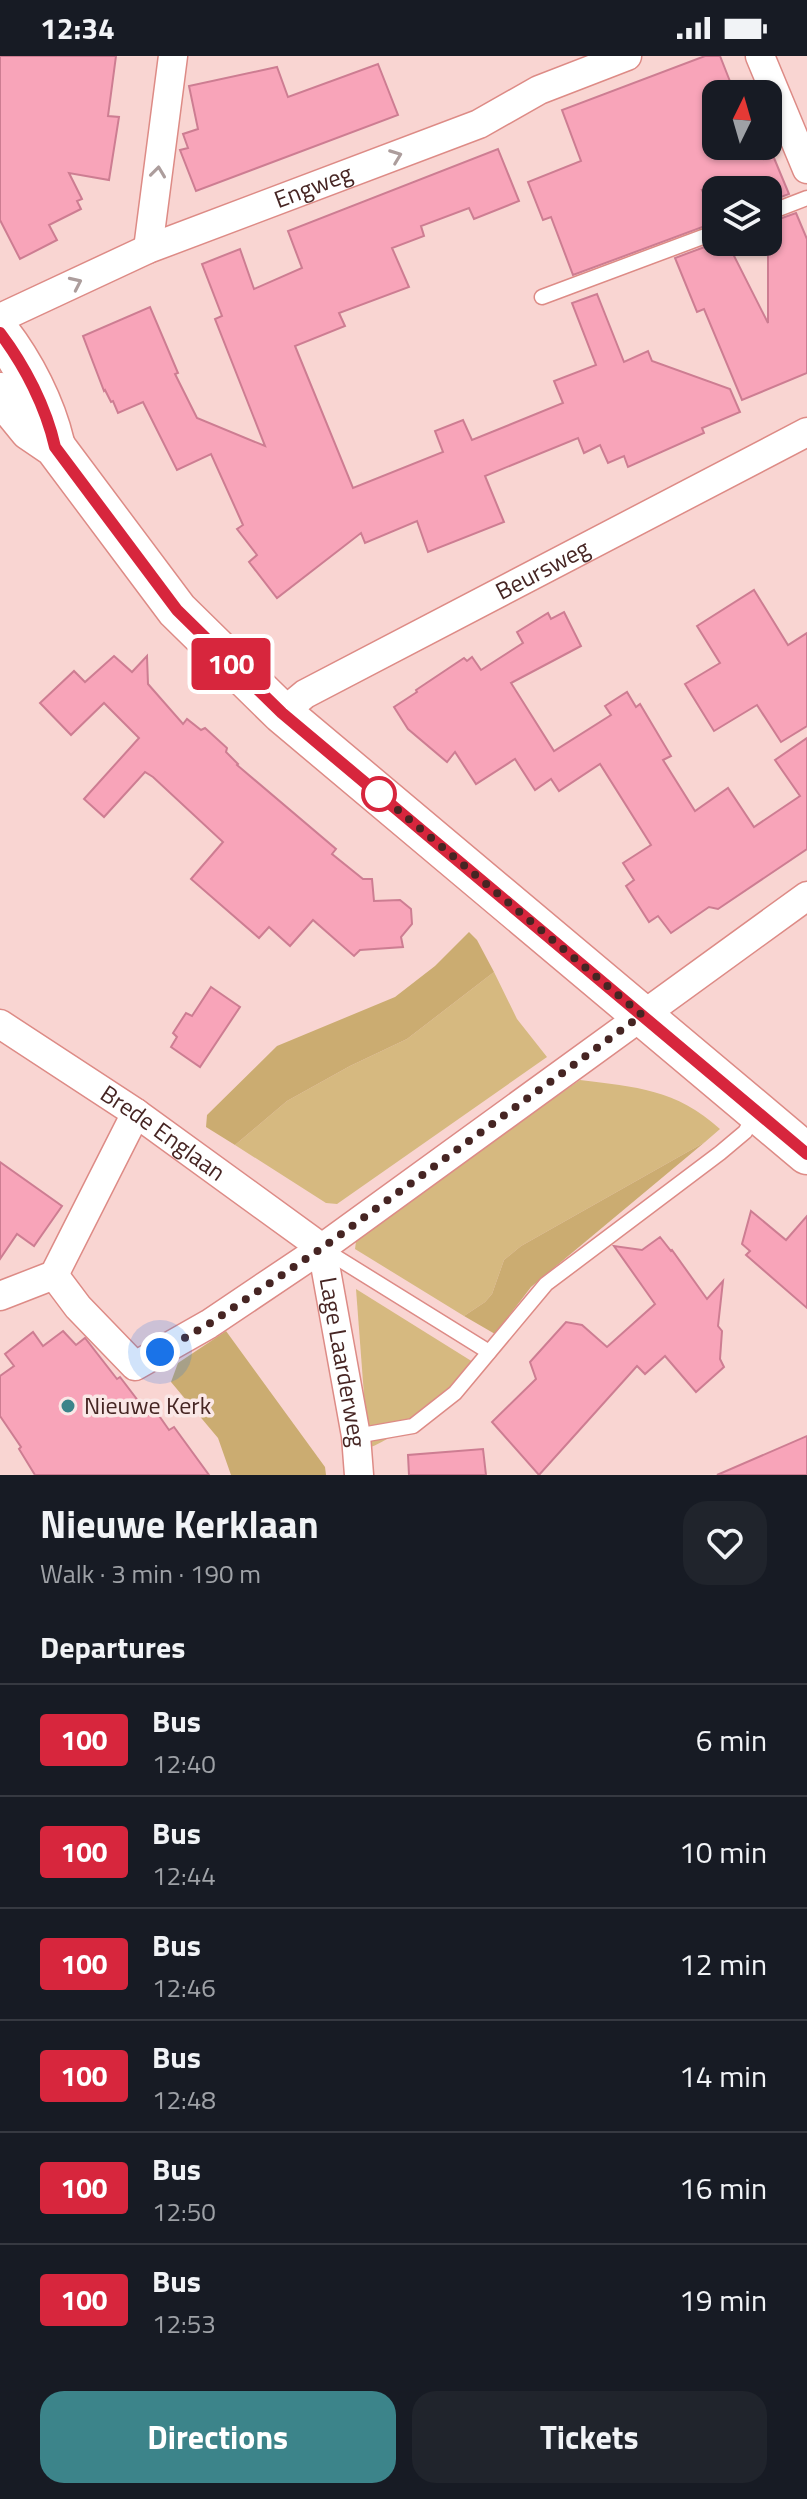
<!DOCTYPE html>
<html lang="en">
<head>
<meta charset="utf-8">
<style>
  :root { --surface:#171b24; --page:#20242c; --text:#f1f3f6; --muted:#9ea1a6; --line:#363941; --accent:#3c848a }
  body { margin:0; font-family:"Titillium Web",sans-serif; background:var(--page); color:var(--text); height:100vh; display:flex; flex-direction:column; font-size:30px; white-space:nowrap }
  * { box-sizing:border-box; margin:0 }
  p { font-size:26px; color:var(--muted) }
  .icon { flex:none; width:44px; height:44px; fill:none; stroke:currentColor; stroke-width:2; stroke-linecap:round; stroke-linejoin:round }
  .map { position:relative; height:1419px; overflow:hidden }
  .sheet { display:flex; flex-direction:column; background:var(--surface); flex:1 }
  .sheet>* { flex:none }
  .badge { padding:0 16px; border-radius:6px; font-size:28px; line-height:52px }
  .needle { width:52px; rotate:5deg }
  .buttons { position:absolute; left:702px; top:24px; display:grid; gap:16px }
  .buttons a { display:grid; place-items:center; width:80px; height:80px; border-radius:16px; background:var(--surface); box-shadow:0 2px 6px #0004; font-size:40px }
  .you { position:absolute; width:40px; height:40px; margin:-20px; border:6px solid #fff; border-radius:50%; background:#1a73e8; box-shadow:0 0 0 12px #1a73e833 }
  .map>.badge { position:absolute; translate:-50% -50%; box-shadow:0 0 0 4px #fff }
  h2 { padding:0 40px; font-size:30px; line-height:72px }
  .round { display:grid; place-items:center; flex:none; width:84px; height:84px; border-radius:24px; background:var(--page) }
  .overview { display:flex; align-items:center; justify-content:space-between; height:136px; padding:0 40px }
  h1 { font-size:38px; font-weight:700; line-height:60px }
  .action { display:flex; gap:16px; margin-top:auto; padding:16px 40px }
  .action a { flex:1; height:92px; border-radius:24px; background:var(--accent); color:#fff; font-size:32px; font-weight:700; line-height:92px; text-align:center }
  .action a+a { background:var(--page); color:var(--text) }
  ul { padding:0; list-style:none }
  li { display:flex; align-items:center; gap:24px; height:112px; padding:0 40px; border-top:2px solid var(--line) }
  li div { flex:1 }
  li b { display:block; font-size:30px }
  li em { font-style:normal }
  li .badge { min-width:88px; font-weight:700; text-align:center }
  .status { display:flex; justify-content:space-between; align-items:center; height:56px; padding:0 40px; background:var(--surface); direction:ltr }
  .status svg { height:22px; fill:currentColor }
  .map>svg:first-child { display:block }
</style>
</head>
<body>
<div class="status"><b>12:34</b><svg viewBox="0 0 49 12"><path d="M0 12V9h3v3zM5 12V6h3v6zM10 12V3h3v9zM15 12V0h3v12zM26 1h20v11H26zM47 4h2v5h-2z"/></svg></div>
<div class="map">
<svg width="807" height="1419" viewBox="0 0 807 1419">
  <rect width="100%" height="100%" fill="#f9d5d2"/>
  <g fill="#d6b980">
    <polygon points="494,916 517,963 547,1001 337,1148 326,1147 235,1089 287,1045 350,1010 407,983"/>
    <path d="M 580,1024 C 636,1031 676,1033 720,1073 L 705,1086 L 521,1190 L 504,1204 L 492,1238 L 485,1246 L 464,1260 L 355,1193 L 357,1178 Z"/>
    <path d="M 356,1233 L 473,1306 C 450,1335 403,1380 368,1392 Z"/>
  </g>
  <g fill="#cbac71">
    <polygon points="469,876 477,884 494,916 407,983 350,1010 287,1045 235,1089 206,1071 207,1059 277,990 395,941 435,910"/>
    <polygon points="705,1086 531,1231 495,1278 464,1260 485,1246 492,1238 504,1204 521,1190"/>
    <polygon points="226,1275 325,1411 326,1419 231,1419 218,1382 171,1326 178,1307"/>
  </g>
  <g fill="#f8a4b9" stroke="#cd7d92" stroke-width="2">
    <polygon points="0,0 116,0 108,60 119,61 109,124 69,117 82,143 77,145 81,153 49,169 57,184 20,203 0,164"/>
    <polygon points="705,0 720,0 733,33 716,38 716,90 758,90 764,103 768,102 769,90 789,138 768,146 768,134 702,134 716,166 573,219 551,161 543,164 528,126 581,105 562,54"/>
    <polygon points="378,8 398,59 196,135 180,94 188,92 183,78 198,73 189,30 277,11 288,41"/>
    <polygon points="498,93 519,145 474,163 469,152 421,170 424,180 392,192 409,231 339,257 345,270 295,290 353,432 443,396 435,375 463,364 472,384 563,347 554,325 596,309 572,247 597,238 624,306 648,295 652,305 730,333 740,356 702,372 704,377 628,411 624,400 608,407 600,389 584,397 578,382 485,420 504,466 428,496 417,465 365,487 361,477 277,542 249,506 257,499 237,473 243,469 211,398 177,414 143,346 118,357 113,345 111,346 105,334 104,335 83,280 150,251 178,317 175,318 197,362 265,390 215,263 222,260 202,208 240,193 254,233 302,212 288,175"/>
    <polygon points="796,157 807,183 807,317 742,344 704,253 697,256 675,202 718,186 727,186 768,267 768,167"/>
    <polygon points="754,534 788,589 807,577 807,670 781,686 757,649 714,675 685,628 720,607 697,570"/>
    <polygon points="564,556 581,590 511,627 554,695 611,659 605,650 627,636 636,651 640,648 671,700 663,704 695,755 728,732 754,771 800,740 775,704 807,682 807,793 718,853 709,851 671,877 658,860 649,866 626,830 634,824 623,807 651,789 600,708 559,735 551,723 535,734 515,703 476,728 455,696 447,706 408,673 394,651 417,636 416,634 464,602 467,605 472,601 481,614 523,587 517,576 548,557 551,563"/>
    <polygon points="114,600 132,616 147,600 148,628 183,668 187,663 201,674 205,672 227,692 226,696 238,708 237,709 336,793 332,798 363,823 372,823 374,845 400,844 411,853 412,868 401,881 403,891 360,894 354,900 313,864 290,890 269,871 259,882 191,823 223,786 153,721 145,716 104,761 84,743 139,682 104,647 71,679 40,647 74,615 85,626"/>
    <polygon points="211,931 240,951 200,1011 171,991 177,981 173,977 186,957 192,960"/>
    <polygon points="0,1106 62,1150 34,1190 17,1178 0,1203"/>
    <polygon points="751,1155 786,1184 807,1160 807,1252 746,1199 750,1195 742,1188"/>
    <polygon points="660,1181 671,1195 672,1194 707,1243 723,1225 718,1270 722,1275 720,1303 724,1311 696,1336 665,1300 645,1318 637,1310 539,1419 492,1366 536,1323 530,1306 566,1266 582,1269 607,1291 655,1248 614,1190 642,1194"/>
    <polygon points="63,1275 76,1289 85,1282 117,1323 120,1321 149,1359 155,1354 169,1374 174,1371 209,1419 35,1419 19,1393 21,1391 0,1360 0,1320 14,1310 5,1298 33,1276 43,1290"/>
    <polygon points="807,1380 807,1419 717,1419"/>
    <polygon points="483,1393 486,1419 409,1419 408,1399"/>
  </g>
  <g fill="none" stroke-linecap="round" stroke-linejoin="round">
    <defs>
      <g id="service">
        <polyline points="768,157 807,142"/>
        <polyline points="542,241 716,176"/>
        <polyline points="323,1193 489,1296"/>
        <polyline points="356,1380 413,1370 455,1337 546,1228 720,1097 745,1076 755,1060"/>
      </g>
      <g id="minor">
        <polyline points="760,0 807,113"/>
        <polyline points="148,193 173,0"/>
        <path id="s1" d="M 0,262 L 148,193 L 479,68 L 539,34 L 627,0"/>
        <path id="s2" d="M 282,657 L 305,638 L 807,376"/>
        <path id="s3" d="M 0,968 L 136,1057 L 322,1192"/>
        <path id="s4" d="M 322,1192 L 356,1380 L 359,1419"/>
        <polyline points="54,1219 78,1251 135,1310 209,1268 322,1192 807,840"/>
        <polyline points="0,1240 54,1219 136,1057"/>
      </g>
      <g id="secondary">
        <path d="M 0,277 C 24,308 45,349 54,387"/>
        <polyline points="0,337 30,374 55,391 177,554 282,657 807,1098"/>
      </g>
    </defs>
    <use href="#service" stroke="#dd8b86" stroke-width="17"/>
    <use href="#minor" stroke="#dd8b86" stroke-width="31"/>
    <use href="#secondary" stroke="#dd8b86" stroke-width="43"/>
    <use href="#service" stroke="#fff" stroke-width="14"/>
    <use href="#minor" stroke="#fff" stroke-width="28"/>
    <use href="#secondary" stroke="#fff" stroke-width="40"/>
  </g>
  <defs><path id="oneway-chevron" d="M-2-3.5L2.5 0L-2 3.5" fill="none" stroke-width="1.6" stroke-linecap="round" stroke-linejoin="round" transform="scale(2)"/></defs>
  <g stroke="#ac9d9c">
    <use href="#oneway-chevron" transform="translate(396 100) rotate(-21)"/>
    <use href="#oneway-chevron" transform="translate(158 116) rotate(-83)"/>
    <use href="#oneway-chevron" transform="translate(76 227) rotate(-25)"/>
  </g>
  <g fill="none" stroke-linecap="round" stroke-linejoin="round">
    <defs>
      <path id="line" d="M 0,277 C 25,310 46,351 55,391 L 177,554 L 282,657 L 807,1098"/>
    </defs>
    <use href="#line" stroke="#fff" stroke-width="18"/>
    <use href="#line" stroke="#d7263d" stroke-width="12"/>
    <polyline stroke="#462523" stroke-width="8" stroke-dasharray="0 14.4" points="160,1296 209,1268 322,1192 642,959 379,738"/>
  </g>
  <circle fill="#fff" stroke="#d7263d" stroke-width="4" cx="379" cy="738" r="16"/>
  <circle fill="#3c848a" stroke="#fae7e6" stroke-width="3" cx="68" cy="1350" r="8"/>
  <g text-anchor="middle" stroke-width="7" stroke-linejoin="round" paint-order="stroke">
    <g font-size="24" fill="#462523" stroke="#fae7e6">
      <text dy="8" stroke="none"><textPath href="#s1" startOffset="340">Engweg</textPath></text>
      <text dy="8" stroke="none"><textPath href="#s2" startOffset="298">Beursweg</textPath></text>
      <text dy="8" stroke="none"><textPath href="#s3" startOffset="196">Brede Englaan</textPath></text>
      <text dy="8" stroke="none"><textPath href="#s4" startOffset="116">Lage Laarderweg</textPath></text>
    </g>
    <g font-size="24" fill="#462523" stroke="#fae7e6" text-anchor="start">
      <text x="84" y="1358">Nieuwe Kerk</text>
    </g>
  </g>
</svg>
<div class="buttons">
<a><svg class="needle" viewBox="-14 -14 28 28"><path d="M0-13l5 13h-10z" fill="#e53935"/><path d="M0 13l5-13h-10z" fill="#9ea1a6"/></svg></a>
<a><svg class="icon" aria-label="layers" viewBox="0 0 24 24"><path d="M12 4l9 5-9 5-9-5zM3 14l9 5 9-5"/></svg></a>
</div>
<div class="you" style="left:160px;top:1296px"></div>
<b class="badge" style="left:231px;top:608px;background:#d7263d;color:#fff">100</b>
</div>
<section class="sheet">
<div class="overview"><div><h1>Nieuwe Kerklaan</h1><p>Walk · 3 min · 190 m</p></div><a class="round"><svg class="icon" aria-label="heart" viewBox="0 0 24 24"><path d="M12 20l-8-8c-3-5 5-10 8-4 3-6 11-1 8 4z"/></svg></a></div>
<h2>Departures</h2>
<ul>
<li><span class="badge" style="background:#d7263d;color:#fff">100</span><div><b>Bus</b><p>12:40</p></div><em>6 min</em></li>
<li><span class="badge" style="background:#d7263d;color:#fff">100</span><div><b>Bus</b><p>12:44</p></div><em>10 min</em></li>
<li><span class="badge" style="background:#d7263d;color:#fff">100</span><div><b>Bus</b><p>12:46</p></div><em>12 min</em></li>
<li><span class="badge" style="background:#d7263d;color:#fff">100</span><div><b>Bus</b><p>12:48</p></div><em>14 min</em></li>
<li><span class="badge" style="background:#d7263d;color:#fff">100</span><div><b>Bus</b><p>12:50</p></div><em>16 min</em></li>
<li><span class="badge" style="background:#d7263d;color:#fff">100</span><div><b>Bus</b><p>12:53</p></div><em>19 min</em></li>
</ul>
<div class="action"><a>Directions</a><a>Tickets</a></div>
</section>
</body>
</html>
